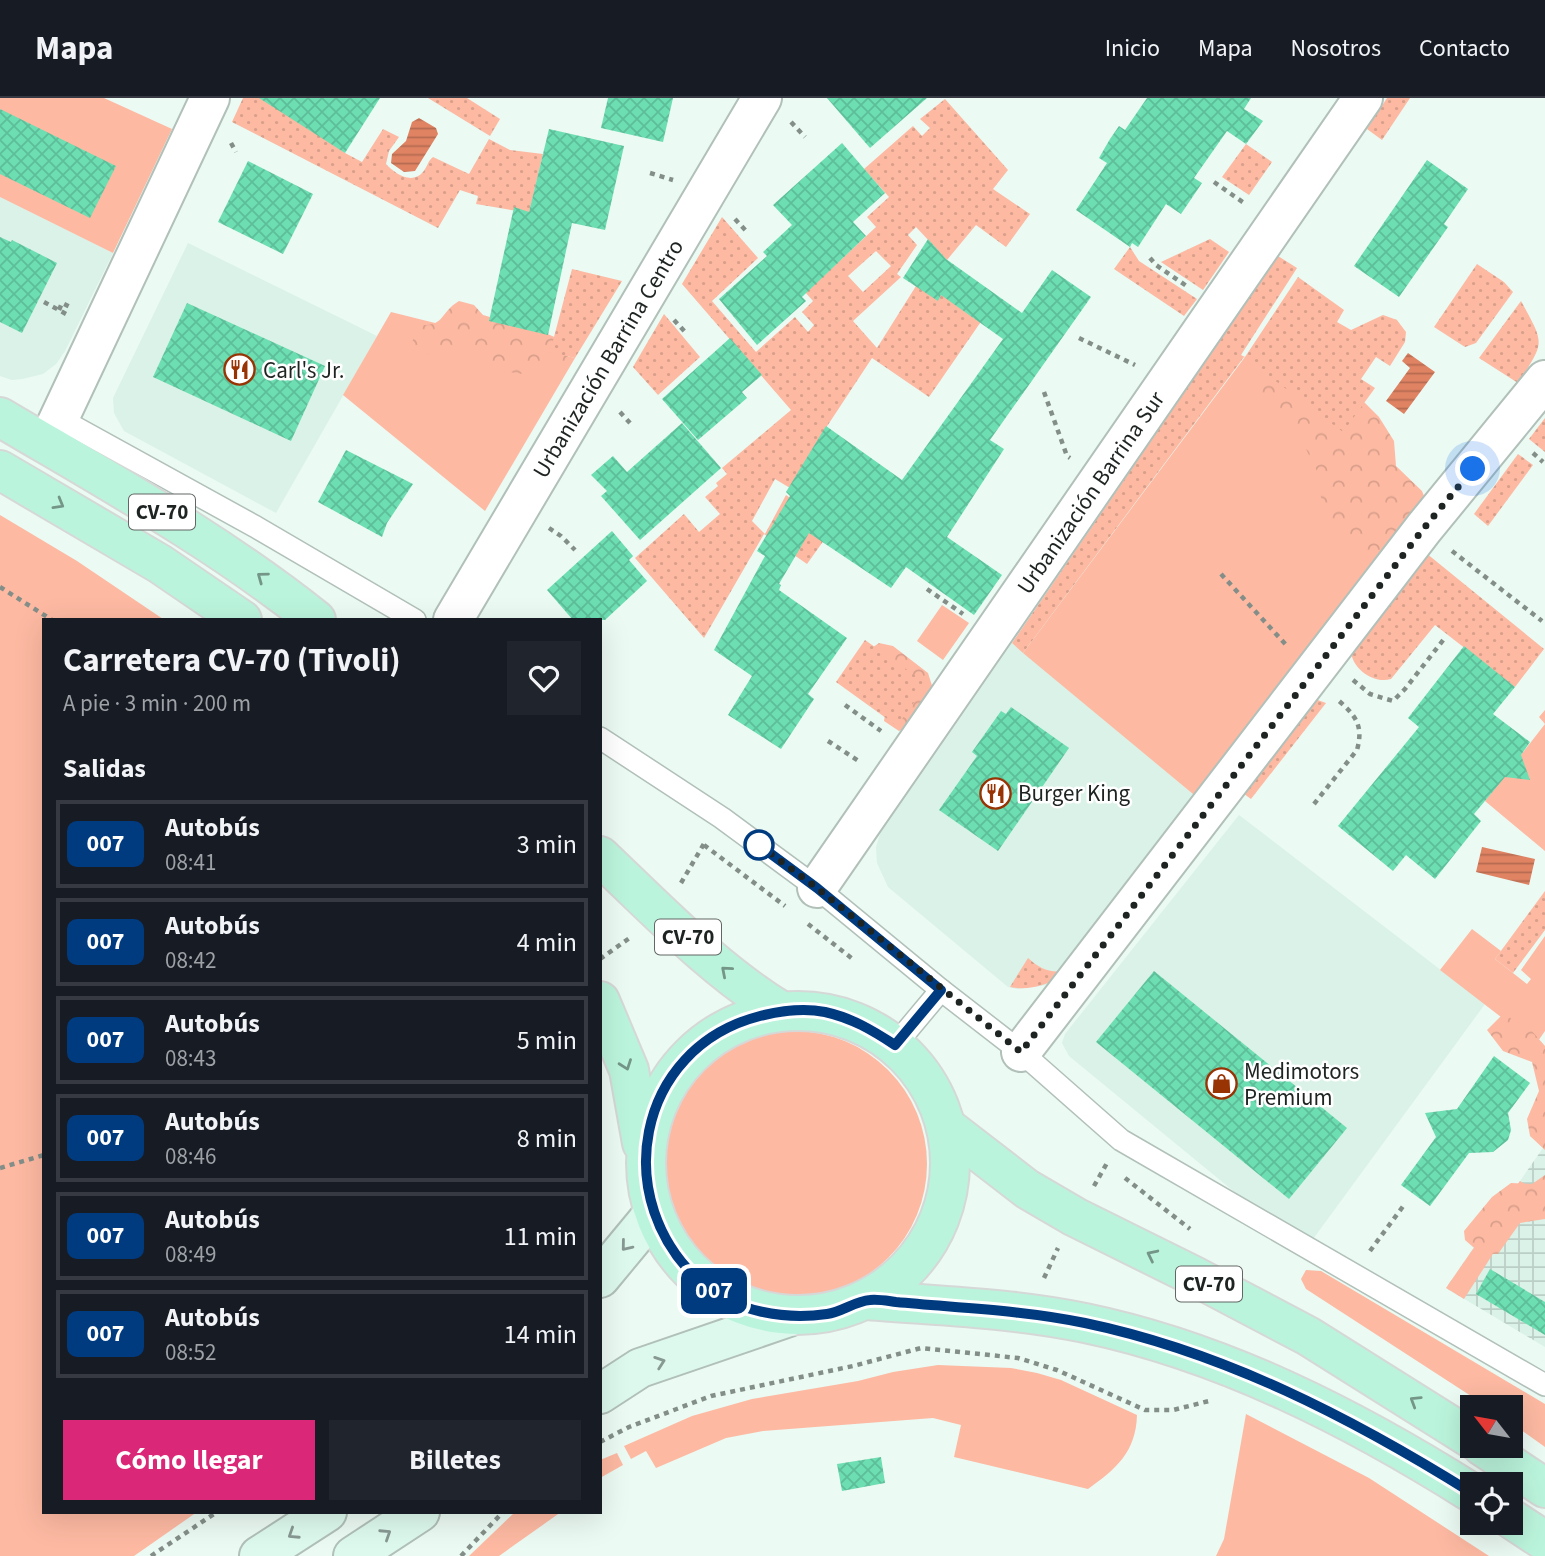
<!DOCTYPE html>
<html lang="es">
<head>
<meta charset="utf-8">
<style>
  :root { --surface:#171b24; --page:#20242c; --text:#f1f3f6; --muted:#9ea1a6; --line:#363941; --accent:#db2777 }
  body { margin:0; font-family:"Source Sans 3",sans-serif; background:var(--page); color:var(--text); height:100vh; display:flex; flex-direction:column; font-size:26px; white-space:nowrap }
  * { box-sizing:border-box; margin:0 }
  p { font-size:23px; color:var(--muted) }
  .icon { flex:none; width:38px; height:38px; fill:none; stroke:currentColor; stroke-width:2; stroke-linecap:round; stroke-linejoin:round }
  .map { position:relative; flex:1; overflow:hidden }
  .side { position:absolute; left:42px; top:520px; width:560px; height:896px; display:flex; flex-direction:column; background:var(--surface); border-radius:0px; box-shadow:0 7px 28px #0002 }
  .side>* { flex:none }
  .badge { padding:0 14px; border-radius:10px; font-size:24px; line-height:46px }
  .needle { width:46px; rotate:301deg }
  .tools { position:absolute; left:1460px; top:1297px; display:grid; gap:14px }
  .tools a { display:grid; place-items:center; width:63px; height:63px; border-radius:0px; background:var(--surface); box-shadow:0 7px 28px #0002; font-size:35px }
  .you { position:absolute; width:35px; height:35px; margin:-18px; border:5px solid #fff; border-radius:50%; background:#1a73e8; box-shadow:0 0 0 10px #1a73e833 }
  .map>.badge { position:absolute; translate:-50% -50%; box-shadow:0 0 0 4px #fff }
  h2 { padding:0 21px; font-size:26px; line-height:63px }
  .round { display:grid; place-items:center; flex:none; width:74px; height:74px; border-radius:0px; background:var(--page) }
  .overview { display:flex; align-items:center; justify-content:space-between; height:119px; padding:0 21px }
  h1 { font-size:33px; font-weight:700; line-height:52px }
  .cta { display:flex; gap:14px; margin-top:auto; padding:14px 21px }
  .cta a { flex:1; height:80px; border-radius:0px; background:var(--accent); color:#fff; font-size:28px; font-weight:700; line-height:80px; text-align:center }
  .cta a+a { background:var(--page); color:var(--text) }
  ul { padding:0; list-style:none }
  li { display:flex; align-items:center; gap:21px; height:88px; margin:0 14px 10px; padding:0 7px; border:4px solid var(--line); border-radius:0px }
  li div { flex:1 }
  li b { display:block; font-size:26px }
  li em { font-style:normal }
  li .badge { min-width:77px; font-weight:700; text-align:center }
  header { display:flex; align-items:center; gap:42px; box-sizing:border-box; height:98px; padding:0 35px; background:var(--surface); border-bottom:2px solid var(--line) }
  header strong { font-size:33px }
  nav { display:flex; gap:38px; margin-inline-start:auto; font-size:24px }
  .map>svg:first-child { display:block }
</style>
</head>
<body>
<header>
<strong>Mapa</strong>
<nav><a>Inicio</a><a>Mapa</a><a>Nosotros</a><a>Contacto</a></nav>
</header>
<div class="map">
<svg width="1545" height="1458" viewBox="0 0 1545 1458">
  <defs>
    <pattern id="industrial-grid" width="8" height="8" patternUnits="userSpaceOnUse" patternTransform="scale(1.75)"><rect width="8" height="8" fill="#daf2e7"/><path d="M0 4h8M4 0v8" fill="none" stroke="#bbcfc6"/></pattern>
    <pattern id="forest-crowns" width="20" height="18" patternUnits="userSpaceOnUse" patternTransform="scale(1.75)"><rect width="20" height="18" fill="#fdb9a2"/><path d="M2 6a3 3 0 1 1 6 0M12 15a3 3 0 1 1 6 0" fill="none" stroke="#d89f8b"/></pattern>
    <pattern id="garden-dots" width="8" height="8" patternUnits="userSpaceOnUse" patternTransform="scale(1.75)"><rect width="8" height="8" fill="#fdb9a2"/><path d="M2 2h.1M6 6h.1" fill="none" stroke="#d89f8b" stroke-width="1.8" stroke-linecap="round"/></pattern>
    <pattern id="water-rules" width="6" height="5" patternUnits="userSpaceOnUse" patternTransform="scale(1.75)"><rect width="6" height="5" fill="#e08363"/><path d="M0 2.5h6" fill="none" stroke="#b56b51"/></pattern>
    <pattern id="building-cross-hatch" width="8" height="8" patternUnits="userSpaceOnUse" patternTransform="scale(1.75)"><rect width="8" height="8" fill="#6cdeb2"/><path d="M0 0l8 8M0 8l8-8" fill="none" stroke="#5dbe99"/></pattern>
  </defs>
  <rect width="100%" height="100%" fill="#ebfaf3"/>
  <g fill="#daf2e7">
    <polygon points="0,99 113,155 65,253 56,266 43,276 22,281 12,282 0,278"/>
    <polygon points="188,145 377,238 276,415 124,333 114,315 113,300"/>
    <polygon points="1012,545 1199,701 1063,878 1047,887 1017,891 1008,889 888,789 877,765 876,749 880,736"/>
    <polygon points="1239,717 1485,906 1305,1152 1069,958 1062,945 1065,936"/>
  </g>
  <polygon fill="url(#industrial-grid)" points="1545,1047 1545,1249 1446,1190"/>
  <g fill="#fdb9a2">
    <polygon points="0,0 104,0 172,31 113,155 0,99"/>
    <polygon points="391,214 575,260 485,413 343,297"/>
    <polygon points="1245,259 1366,351 1403,434 1199,701 1023,555"/>
    <polygon points="0,417 77,463 163,521 44,522 44,1414 197,1414 134,1458 0,1458"/>
    <polygon points="942,507 969,525 943,562 917,543"/>
    <polygon points="1545,612 1545,753 1485,703 1545,626 1539,619"/>
    <polygon points="1472,831 1501,853 1495,861 1527,886 1531,881 1521,872 1545,838 1545,933 1536,946 1440,872"/>
    <circle cx="794" cy="1066" r="133"/>
    <polygon points="1520,1083 1534,1092 1464,1201 1446,1190"/>
    <polygon points="1306,1172 1321,1173 1545,1306 1545,1349 1510,1324 1510,1309 1488,1309 1306,1191 1301,1181"/>
    <path d="M 938,1267 L 1011,1270 L 1037,1275 L 1061,1282 L 1137,1317 C 1136,1354 1116,1371 1088,1391 L 954,1359 L 961,1327 L 933,1320 L 763,1333 L 726,1340 L 656,1370 L 646,1353 L 631,1361 L 624,1348 L 692,1318 L 752,1301 L 858,1283 L 893,1274 Z"/>
    <polygon points="1246,1316 1369,1380 1489,1458 1216,1458 1224,1441"/>
    <polygon points="617,1355 623,1367 600,1380 600,1362"/>
    <polygon points="515,1414 561,1414 499,1458 469,1458"/>
  </g>
  <g fill="url(#forest-crowns)">
    <path d="M 459,203 L 474,207 L 483,217 L 543,234 L 559,241 L 570,251 L 567,262 C 539,278 519,282 490,265 C 483,261 474,253 466,252 C 452,250 438,253 424,257 L 412,244 L 420,227 C 446,228 439,215 459,203 Z"/>
    <polygon points="1287,270 1347,287 1379,319 1394,343 1396,368 1422,393 1430,413 1398,454 1373,457 1353,450 1330,426 1321,400 1318,375 1305,349 1255,304 1262,283"/>
    <polygon points="879,545 893,548 928,575 935,597 918,624 899,633 884,623 887,604 869,552"/>
    <polygon points="1503,916 1530,931 1545,948 1545,1052 1530,1038 1527,1021 1539,993 1532,964 1503,953 1487,932"/>
    <polygon points="1545,1077 1545,1121 1520,1125 1498,1156 1480,1155 1465,1142 1464,1133 1492,1099 1511,1085 1532,1086"/>
  </g>
  <g fill="url(#garden-dots)" fill-rule="evenodd">
    <path d="M 243,0 L 275,0 L 345,55 L 362,64 L 383,31 L 399,39 L 389,53 L 386,66 C 395,76 412,87 423,74 C 428,68 427,64 433,59 L 469,76 L 489,41 L 510,52 L 543,56 L 529,115 L 476,106 L 478,98 L 460,92 L 438,130 L 232,24 Z"/>
    <polygon points="428,0 467,0 500,21 490,38"/>
    <polygon points="1387,0 1410,0 1382,42 1367,31"/>
    <path d="M 945,1 L 1008,72 L 993,91 L 1030,116 L 1006,149 L 976,127 L 947,162 L 916,129 L 908,137 L 917,147 L 897,176 L 901,179 L 853,223 L 877,250 L 916,188 L 938,202 L 949,184 L 989,212 L 929,299 L 872,260 L 818,342 L 790,390 L 775,381 L 752,423 L 765,436 L 786,397 L 803,409 L 867,382 L 807,466 L 764,436 L 704,540 L 635,460 L 684,416 L 699,434 L 720,416 L 705,399 L 718,388 L 716,385 L 727,376 L 722,370 L 791,312 L 682,186 L 722,119 L 758,160 L 712,203 L 756,254 L 795,219 L 808,234 L 814,227 L 802,214 L 813,203 L 797,185 L 818,183 L 876,129 L 867,119 L 889,99 L 864,71 L 913,28 L 922,38 L 930,30 L 920,21 ZM 876,153 L 891,168 L 863,194 L 848,178 Z"/>
    <polygon points="1246,46 1272,64 1249,97 1222,79"/>
    <polygon points="1210,141 1229,154 1203,192 1161,164"/>
    <polygon points="1130,149 1139,163 1197,201 1184,218 1114,171"/>
    <polygon points="1278,158 1297,170 1241,257 1245,259 1298,179 1344,212 1337,224 1351,232 1383,217 1397,222 1406,234 1405,244 1390,268 1376,259 1361,281 1375,290 1343,334 1244,259 1023,555 1012,545"/>
    <polygon points="1477,166 1504,184 1513,194 1476,245 1465,249 1434,229"/>
    <polygon points="572,171 622,183 575,260 550,254"/>
    <path d="M 1521,203 C 1545,247 1545,243 1518,285 L 1479,260 Z"/>
    <polygon points="664,216 700,259 658,297 633,269"/>
    <polygon points="1545,320 1545,354 1529,341"/>
    <polygon points="1518,356 1533,367 1488,428 1474,416"/>
    <path d="M 1426,455 L 1544,551 L 1515,589 L 1435,527 L 1391,581 C 1374,586 1354,572 1351,555 Z"/>
    <polygon points="865,542 927,586 897,628 836,584"/>
    <polygon points="1315,601 1326,605 1251,701 1240,693"/>
    <polygon points="1545,793 1545,832 1513,875 1495,861"/>
    <path d="M 1028,860 C 1039,870 1049,875 1063,873 L 1063,878 C 1046,887 1029,893 1010,889 Z"/>
  </g>
  <g fill="url(#water-rules)">
    <polygon points="419,20 436,30 438,36 415,73 404,74 391,65 392,56 406,43 412,24"/>
    <polygon points="1408,255 1435,274 1404,316 1386,303 1410,270 1402,263"/>
    <polygon points="1482,749 1535,761 1529,787 1476,774"/>
  </g>
  <g fill="url(#building-cross-hatch)">
    <polygon points="259,0 380,0 345,55"/>
    <polygon points="608,0 673,0 663,44 601,30"/>
    <polygon points="827,0 927,0 870,50"/>
    <polygon points="1147,0 1251,0 1244,11 1263,23 1246,46 1227,33 1194,80 1202,85 1181,116 1166,106 1138,149 1132,145 1130,149 1076,112 1107,65 1099,60 1110,41 1119,28 1125,32"/>
    <polygon points="0,11 116,68 90,120 0,76"/>
    <polygon points="549,31 624,48 605,132 572,125 548,237 489,223 514,109 529,114"/>
    <polygon points="842,45 885,95 853,124 866,138 802,199 806,203 757,247 719,201 767,158 763,154 792,127 773,107"/>
    <polygon points="1427,62 1468,91 1444,126 1448,129 1399,199 1354,168"/>
    <polygon points="248,63 313,96 283,156 218,124"/>
    <polygon points="0,139 11,144 12,142 57,165 22,235 0,224"/>
    <polygon points="928,141 946,161 1022,215 1052,172 1091,199 990,342 1004,351 947,439 1002,477 974,517 906,469 891,490 809,435 779,486 781,487 779,492 847,540 808,596 814,601 781,651 728,617 752,578 714,552 765,458 757,453 790,398 786,394 826,328 902,382 1003,241 941,197 938,203 903,180"/>
    <polygon points="187,205 325,268 291,343 153,279"/>
    <polygon points="730,240 762,277 742,294 747,300 698,342 662,301"/>
    <polygon points="682,325 721,370 640,442 601,398 607,393 591,377 613,358 627,374"/>
    <polygon points="346,352 413,386 387,425 382,439 318,404"/>
    <polygon points="612,433 633,458 629,462 647,483 605,522 573,522 547,492"/>
    <polygon points="1464,548 1515,589 1493,616 1530,644 1521,657 1530,682 1505,679 1474,716 1481,723 1435,781 1406,757 1393,773 1338,728 1419,629 1408,620"/>
    <polygon points="1011,609 1069,650 998,753 939,712 977,658 972,654 1001,613 1006,616"/>
    <polygon points="1154,873 1347,1030 1289,1101 1096,944"/>
    <polygon points="1494,958 1530,985 1508,1015 1511,1032 1508,1042 1493,1054 1469,1055 1430,1108 1401,1087 1436,1039 1425,1015 1457,1011"/>
    <polygon points="1490,1171 1545,1204 1545,1237 1476,1196"/>
    <polygon points="881,1359 885,1385 842,1393 837,1366"/>
  </g>
  <g fill="none" stroke-linecap="round" stroke-linejoin="round">
    <defs>
      <g id="service">
        <polyline points="60,321 256,429 415,522"/>
        <polyline points="600,640 722,720 817,790 941,892 1021,954 1121,1042 1545,1287"/>
        <polyline points="895,947 941,892"/>
      </g>
      <g id="minor">
        <polyline points="47,346 210,0"/>
        <path id="s1" d="M 453,522 L 762,0"/>
        <path id="s2" d="M 817,790 L 1363,0"/>
        <polyline points="1021,954 1424,430 1545,282"/>
      </g>
      <g id="secondary">
        <polyline points="600,1180 653,1116"/>
        <polyline points="600,1296 640,1270 789,1219"/>
        <polyline points="259,1458 327,1414"/>
        <polyline points="353,1458 420,1414"/>
      </g>
      <g id="primary">
        <path d="M 0,319 C 108,383 217,443 316,522"/>
        <polyline points="0,372 160,466 242,522"/>
        <path d="M 600,758 C 657,812 714,872 781,913"/>
        <polyline points="600,903 629,972 642,1045"/>
        <circle cx="798" cy="1065" r="152"/>
        <polyline points="948,1030 1027,1091 1075,1119 1194,1178 1308,1238 1472,1341"/>
        <path d="M 868,1202 C 940,1208 1014,1210 1085,1225 C 1224,1254 1353,1320 1472,1395"/>
        <polyline points="1482,1348 1545,1390"/>
        <polyline points="1510,1420 1545,1443"/>
      </g>
    </defs>
    <use href="#service" stroke="#b1c0b9" stroke-width="24"/>
    <use href="#minor" stroke="#b1c0b9" stroke-width="42"/>
    <use href="#secondary" stroke="#b1c0b9" stroke-width="42"/>
    <use href="#primary" stroke="#d6d8d7" stroke-width="42"/>
    <g stroke="#848e89" stroke-width="4.5" stroke-dasharray="5 5" stroke-linecap="butt">
      <polyline points="791,24 805,39"/>
      <polyline points="231,45 236,54"/>
      <polyline points="650,75 673,82"/>
      <polyline points="1214,84 1244,105"/>
      <polyline points="735,121 748,135"/>
      <polyline points="1150,160 1156,167 1188,189"/>
      <polyline points="44,204 68,217"/>
      <polyline points="59,212 62,205 70,209"/>
      <polyline points="674,222 687,236"/>
      <polyline points="1079,240 1135,267"/>
      <polyline points="1044,294 1067,358 1070,360"/>
      <polyline points="620,314 630,325"/>
      <polyline points="1533,355 1543,364"/>
      <polyline points="549,430 561,438 575,452"/>
      <polyline points="1452,453 1542,523"/>
      <polyline points="1221,476 1288,549"/>
      <polyline points="0,489 52,522"/>
      <polyline points="927,491 963,516"/>
      <polyline points="1353,582 1370,596 1393,603 1405,591 1444,541"/>
      <polyline points="845,607 881,633"/>
      <polyline points="828,643 860,664"/>
      <path d="M 1314,706 L 1357,652 C 1364,627 1355,617 1338,602"/>
      <polyline points="704,747 785,808"/>
      <polyline points="681,785 705,744"/>
      <polyline points="808,826 854,862"/>
      <polyline points="600,861 631,839"/>
      <polyline points="0,1070 44,1057"/>
      <polyline points="1125,1080 1190,1131"/>
      <polyline points="1094,1088 1107,1065"/>
      <polyline points="1370,1153 1404,1107"/>
      <polyline points="1044,1180 1058,1150"/>
      <polyline points="600,1344 629,1329 711,1298 853,1268 921,1250 1018,1260 1057,1272 1145,1312 1173,1312 1209,1303"/>
      <polyline points="151,1458 217,1414"/>
      <polyline points="461,1458 503,1414"/>
    </g>
    <use href="#service" stroke="#fff" stroke-width="21"/>
    <use href="#minor" stroke="#fff" stroke-width="38"/>
    <use href="#secondary" stroke="#ddf9ee" stroke-width="38"/>
    <use href="#primary" stroke="#bbf4dc" stroke-width="38"/>
  </g>
  <defs><path id="oneway-chevron" d="M-2-3.5L2.5 0L-2 3.5" fill="none" stroke-width="1.6" stroke-linecap="round" stroke-linejoin="round" transform="scale(1.75)"/></defs>
  <g stroke="#749688">
    <use href="#oneway-chevron" transform="translate(59 406) rotate(30)"/>
    <use href="#oneway-chevron" transform="translate(262 479) rotate(-144)"/>
    <use href="#oneway-chevron" transform="translate(726 873) rotate(-139)"/>
    <use href="#oneway-chevron" transform="translate(626 967) rotate(70)"/>
    <use href="#oneway-chevron" transform="translate(1152 1157) rotate(-154)"/>
    <use href="#oneway-chevron" transform="translate(1415 1303) rotate(-148)"/>
  </g>
  <g stroke="#879992">
    <use href="#oneway-chevron" transform="translate(626 1148) rotate(129)"/>
    <use href="#oneway-chevron" transform="translate(660 1264) rotate(-19)"/>
    <use href="#oneway-chevron" transform="translate(293 1436) rotate(147)"/>
    <use href="#oneway-chevron" transform="translate(386 1436) rotate(-33)"/>
  </g>
  <g fill="none" stroke-linecap="round" stroke-linejoin="round">
    <defs>
      <path id="line" d="M 755,744 L 817,790 L 941,892 L 895,947 C 872,932 852,920 825,914 C 804,910 780,913 760,918 C 635,950 608,1104 703,1186 C 736,1214 785,1222 827,1216 C 842,1214 855,1203 870,1202 C 878,1201 888,1203 896,1204 C 959,1210 1023,1212 1085,1225 C 1224,1254 1352,1320 1472,1395"/>
    </defs>
    <use href="#line" stroke="#fff" stroke-width="16"/>
    <use href="#line" stroke="#003b80" stroke-width="10"/>
    <polyline stroke="#1e2421" stroke-width="7" stroke-dasharray="0 12.6" points="759,747 755,744 817,790 1021,954 1424,430 1473,371"/>
  </g>
  <defs>
    <symbol id="restaurant-ring" viewBox="-11 -11 22 22"><circle r="9.5" fill="#fff" stroke="#983304" stroke-width="1.5"/><path d="M-5-6h1v4h1v-4h1v4h1v-4h1v5L-1.5 .5V6h-2V.5L-5-1ZM5-6V6H3V1.5H1.5Q1.5-4 5-6Z" fill="#983304"/></symbol>
    <symbol id="shop-ring" viewBox="-11 -11 22 22"><circle r="9.5" fill="#fff" stroke="#983304" stroke-width="1.5"/><path d="M-5-2.5h2.3a2.7 3.5 0 0 1 5.4 0H5L5.5 6h-11ZM-1.5-2.5h3a1.5 2.3 0 0 0-3 0Z" fill="#983304"/></symbol>
  </defs>
  <g fill-rule="evenodd">
    <use href="#restaurant-ring" x="222" y="254" width="35" height="35"/>
    <use href="#restaurant-ring" x="978" y="678" width="35" height="35"/>
    <use href="#shop-ring" x="1204" y="968" width="35" height="35"/>
  </g>
  <circle fill="#fff" stroke="#003b80" stroke-width="3.5" cx="759" cy="747" r="14"/>
  <g text-anchor="middle" stroke-width="5" stroke-linejoin="round" paint-order="stroke">
    <g fill="#fff" stroke="#626664" stroke-width="2">
      <rect x="129" y="396.5" width="66" height="35" rx="5"/>
      <rect x="655" y="821.5" width="66" height="35" rx="5"/>
      <rect x="1176" y="1168.5" width="66" height="35" rx="5"/>
    </g>
    <g font-size="21" font-weight="bold" fill="#1e2421">
      <text x="162" y="421">CV-70</text>
      <text x="688" y="846">CV-70</text>
      <text x="1209" y="1193">CV-70</text>
    </g>
    <g font-size="23" fill="#1e2421" stroke="#fff">
      <text dy="8" stroke="none"><textPath href="#s1" startOffset="304">Urbanización Barrina Centro</textPath></text>
      <text dy="8" stroke="none"><textPath href="#s2" startOffset="481">Urbanización Barrina Sur</textPath></text>
    </g>
    <g font-size="23" fill="#1e2421" stroke="#fff" text-anchor="start">
      <text x="263" y="280">Carl's Jr.</text>
      <text x="1018" y="703">Burger King</text>
      <text x="1244" y="981">Medimotors<tspan x="1244" dy="26">Premium</tspan></text>
    </g>
  </g>
</svg>
<div class="tools">
<a><svg class="needle" viewBox="-14 -14 28 28"><path d="M0-13l5 13h-10z" fill="#e53935"/><path d="M0 13l5-13h-10z" fill="#9ea1a6"/></svg></a>
<a><svg class="icon" aria-label="locate" viewBox="0 0 24 24"><circle cx="12" cy="12" r="6"/><path d="M12 2v4M12 18v4M2 12h4M18 12h4"/></svg></a>
</div>
<div class="you" style="left:1473px;top:371px"></div>
<b class="badge" style="left:714px;top:1193px;background:#003b80;color:#fff">007</b>
<section class="side">
<div class="overview"><div><h1>Carretera CV-70 (Tivoli)</h1><p>A pie · 3 min · 200 m</p></div><a class="round"><svg class="icon" aria-label="heart" viewBox="0 0 24 24"><path d="M12 20l-8-8c-3-5 5-10 8-4 3-6 11-1 8 4z"/></svg></a></div>
<h2>Salidas</h2>
<ul>
<li><span class="badge" style="background:#003b80;color:#fff">007</span><div><b>Autobús</b><p>08:41</p></div><em>3 min</em></li>
<li><span class="badge" style="background:#003b80;color:#fff">007</span><div><b>Autobús</b><p>08:42</p></div><em>4 min</em></li>
<li><span class="badge" style="background:#003b80;color:#fff">007</span><div><b>Autobús</b><p>08:43</p></div><em>5 min</em></li>
<li><span class="badge" style="background:#003b80;color:#fff">007</span><div><b>Autobús</b><p>08:46</p></div><em>8 min</em></li>
<li><span class="badge" style="background:#003b80;color:#fff">007</span><div><b>Autobús</b><p>08:49</p></div><em>11 min</em></li>
<li><span class="badge" style="background:#003b80;color:#fff">007</span><div><b>Autobús</b><p>08:52</p></div><em>14 min</em></li>
</ul>
<div class="cta"><a>Cómo llegar</a><a>Billetes</a></div>
</section>
</div>
</body>
</html>
